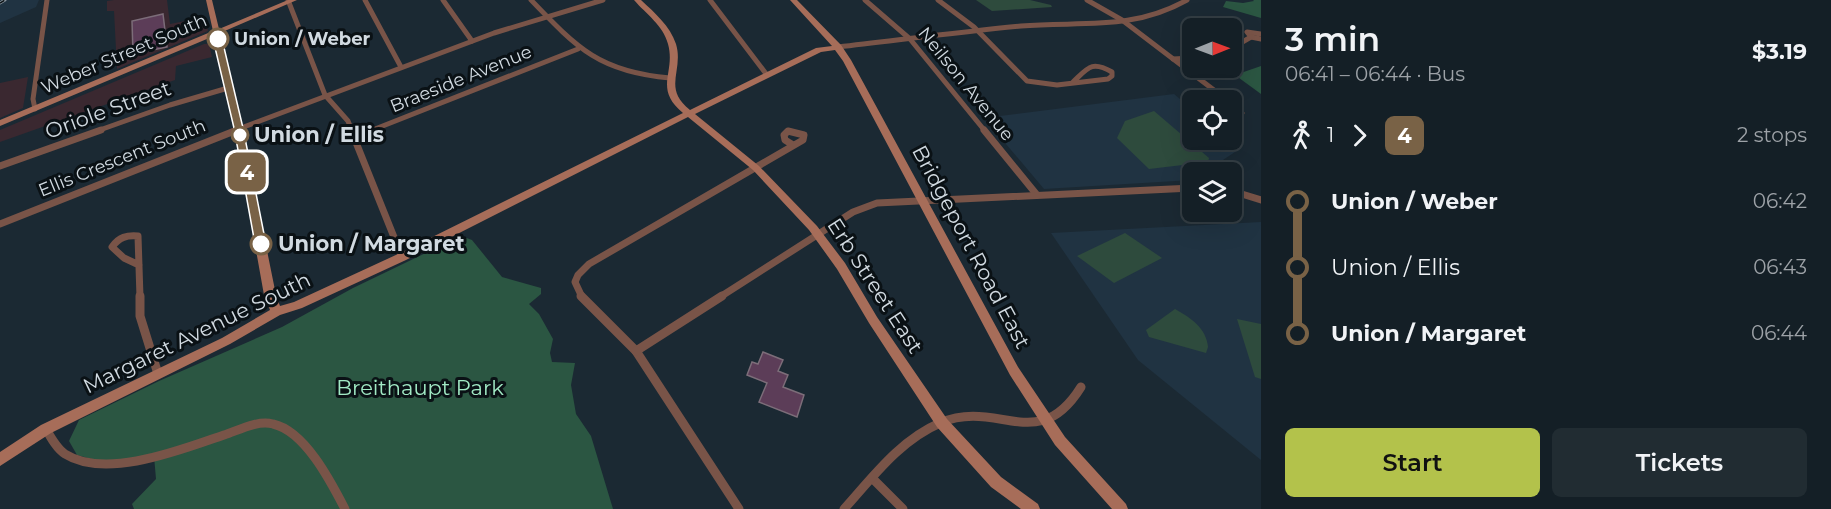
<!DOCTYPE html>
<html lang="en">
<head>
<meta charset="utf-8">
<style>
  :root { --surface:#141f26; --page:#212c32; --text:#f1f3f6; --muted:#9da2a7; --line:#333d43; --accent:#b3c24b }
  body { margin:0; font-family:Montserrat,sans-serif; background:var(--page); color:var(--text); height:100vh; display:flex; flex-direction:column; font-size:22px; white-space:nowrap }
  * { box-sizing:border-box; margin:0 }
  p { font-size:20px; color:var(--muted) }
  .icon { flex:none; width:33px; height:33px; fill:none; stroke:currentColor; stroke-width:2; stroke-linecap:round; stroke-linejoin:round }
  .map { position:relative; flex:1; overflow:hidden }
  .sheet { display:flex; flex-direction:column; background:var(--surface); width:570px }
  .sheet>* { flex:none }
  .badge { padding:0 12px; border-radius:9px; font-size:21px; line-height:39px }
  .needle { width:39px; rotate:89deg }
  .controls { position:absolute; left:1182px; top:18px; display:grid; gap:12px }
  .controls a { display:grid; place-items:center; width:60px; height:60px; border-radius:9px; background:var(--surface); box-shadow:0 6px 24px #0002,0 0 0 2px var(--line); font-size:30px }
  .map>.badge { position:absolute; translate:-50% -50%; box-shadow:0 0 0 3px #fff }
  .legs { display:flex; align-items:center; gap:9px; height:66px; padding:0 24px; font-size:20px }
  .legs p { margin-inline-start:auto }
  .head { display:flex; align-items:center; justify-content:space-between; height:102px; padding:0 24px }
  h1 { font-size:33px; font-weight:600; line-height:45px }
  .cta { display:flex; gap:12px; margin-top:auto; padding:12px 24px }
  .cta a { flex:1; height:69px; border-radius:9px; background:var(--accent); color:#111; font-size:24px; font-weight:600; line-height:69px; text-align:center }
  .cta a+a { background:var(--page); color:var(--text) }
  ul { padding:0 24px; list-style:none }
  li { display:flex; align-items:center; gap:21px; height:66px; font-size:22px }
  li i { display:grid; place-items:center; width:9px; height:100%; margin:0 8px; background:currentColor }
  li i::after { content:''; width:15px; height:15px; margin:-8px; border:4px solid; border-radius:50%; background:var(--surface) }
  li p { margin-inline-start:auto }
  li:first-child i { background:linear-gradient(#0000 50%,currentColor 0) }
  li:last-child i { background:linear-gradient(currentColor 50%,#0000 0) }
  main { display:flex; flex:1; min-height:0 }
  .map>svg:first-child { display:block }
</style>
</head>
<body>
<main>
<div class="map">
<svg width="1261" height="509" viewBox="0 0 1261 509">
  <rect width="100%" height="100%" fill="#1b2933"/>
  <g fill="#3a2830">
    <polygon points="114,0 167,0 170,24 205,17 208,31 117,69 114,11 107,11 107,1"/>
    <polygon points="204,44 209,44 212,57 176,66 175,80 0,142 0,130"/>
    <polygon points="28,77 23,108 0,118 0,83"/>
  </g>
  <g fill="#203342">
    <polygon points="0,0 39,0 36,7 0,23"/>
    <polygon points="1174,94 1192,109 1192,140 1230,140 1241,148 1217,164 1220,172 1192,172 1192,180 1044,189 984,118"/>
    <polygon points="1261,222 1261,460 1138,360 1051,233"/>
  </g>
  <g fill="#2e4b3d">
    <polygon points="976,0 1030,0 1051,5 1052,7 992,11"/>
    <polygon points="1154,111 1209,158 1208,162 1149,169 1117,138 1125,121"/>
    <polygon points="1125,233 1162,258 1114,283 1077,256"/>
    <path d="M 1175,309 C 1191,318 1206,328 1208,347 L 1206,353 L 1149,337 L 1146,330 Z"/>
    <polygon points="1237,319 1261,324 1261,379 1255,377"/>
  </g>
  <g fill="#2b5642">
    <polygon points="1253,0 1261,0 1261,18 1223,7 1226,1 1243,3 1254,1"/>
    <polygon points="1261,66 1261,94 1235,75"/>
    <polygon points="461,236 472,240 502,277 541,288 541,294 529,304 539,314 553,339 550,353 552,362 575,363 571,385 576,414 591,436 613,509 134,509 132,504 156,479 154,456 106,463 77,455 69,441 79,420 159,381 282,327 353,288"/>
  </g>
  <g fill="#5c3d58" stroke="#7c6d79" stroke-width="1.5">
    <polygon points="163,14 167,47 133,54 132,21"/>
    <polygon points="763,352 783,360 778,371 788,375 783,387 804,395 797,417 759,402 767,383 747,375 752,362 758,364"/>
  </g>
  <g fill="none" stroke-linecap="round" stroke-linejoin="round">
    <g stroke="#795448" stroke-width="5">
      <polyline points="288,0 325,95 348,121 352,131"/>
      <polyline points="365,0 401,67"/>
      <polyline points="443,0 472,41"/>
      <path d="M 531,0 C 578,49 600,72 670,78"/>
      <polyline points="710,0 767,75"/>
      <polyline points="865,0 910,39 985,131"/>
      <path d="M 938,0 L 974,27 L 1027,81 L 1057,85 L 1108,79 L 1112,76 L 1112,72 C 1091,60 1088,68 1072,83"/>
      <polyline points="1087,0 1122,20 1227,100"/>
      <polyline points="1251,37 1247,32 1261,34"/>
      <path d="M 838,47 C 899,40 960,32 1021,26 C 1081,21 1132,31 1187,0"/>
      <polyline points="1232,48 1251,37 1261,39"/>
      <polyline points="1173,59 1192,58"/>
      <polyline points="1232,104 1242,113"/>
      <polyline points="35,109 33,99 47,0"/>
      <polyline points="97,131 170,105 228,88"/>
      <polyline points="233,131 494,33 603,0"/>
      <polyline points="370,131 578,49"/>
    </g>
    <g stroke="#795448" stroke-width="7">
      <polyline points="351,130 402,257"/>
      <polyline points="984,130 1037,195"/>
      <polyline points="355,137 374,130"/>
      <polyline points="0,166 101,130"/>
      <polyline points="1232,191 1261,200"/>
      <polyline points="0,224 237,130"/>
      <path d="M 139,265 L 124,258 L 112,247 C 119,237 127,235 138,236 L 140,297"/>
      <polyline points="582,297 575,282 578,275 589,264 803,140 804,135 788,131 784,135 785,140 793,145"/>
      <polyline points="720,297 853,212 877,203 1192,188"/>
    </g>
    <g stroke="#795448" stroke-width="9">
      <polyline points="140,296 140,316 158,374"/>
      <polyline points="581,296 636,351 739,509"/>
      <polyline points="636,351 722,296"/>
      <path d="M 46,429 C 51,438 57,449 65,454 C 106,480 183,449 224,435 C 239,430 257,420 273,424 C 305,431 331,482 345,509"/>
      <polyline points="873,479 903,509"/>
      <path d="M 844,509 C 872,478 900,440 940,423 C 998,398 1038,456 1081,387"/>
    </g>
    <path fill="#a76d59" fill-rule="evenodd" d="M 206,0 L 212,0 L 219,29 L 288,0 L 297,0 L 220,33 L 242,127 L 276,295 L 280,306 L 294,302 L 398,254 L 683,113 C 653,88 676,73 668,44 C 663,25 646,14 634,0 L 641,0 C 655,13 670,26 676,44 C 684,71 662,88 690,110 L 816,48 L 832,46 L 790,0 L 797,0 L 841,45 L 851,60 L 1018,367 L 1065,437 L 1126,504 L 1128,509 L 1112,509 L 1055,445 L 1010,375 L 843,61 L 835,50 L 821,52 L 695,114 L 759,166 L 817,226 L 845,263 L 877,317 L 947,419 L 1001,477 L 1038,504 L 1040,509 L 1021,509 L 991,487 L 937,427 L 869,323 L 837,269 L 809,230 L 753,170 L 688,117 L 406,260 L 302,308 L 280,315 L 230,344 L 51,433 L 0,466 L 0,452 L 41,425 L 222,338 L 270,310 L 264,295 L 234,127 L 214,36 L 0,126 L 0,120 L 213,31 Z"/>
    <defs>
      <polyline id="rail" points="0,3 5,0"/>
    </defs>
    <use href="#rail" stroke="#8a959d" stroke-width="3"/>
    <use href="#rail" stroke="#0a1115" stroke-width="1.5" stroke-dasharray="5" stroke-linecap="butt"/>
  </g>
  <polygon fill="#796246" stroke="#fff" stroke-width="1.5" points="218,36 222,39 243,128 266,244 261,248 255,244 234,128 213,39"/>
  <g fill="#fff" stroke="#796246" stroke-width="3">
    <circle cx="218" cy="39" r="10"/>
    <circle cx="240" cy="135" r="8"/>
    <circle cx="261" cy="244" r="10"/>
  </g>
  <g text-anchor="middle" stroke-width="6" stroke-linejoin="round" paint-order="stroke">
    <g font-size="18" font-weight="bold" fill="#d1dae1" stroke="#0a1115" text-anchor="start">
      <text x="234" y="45">Union / Weber</text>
    </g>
    <g font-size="18" fill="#d1dae1" stroke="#0a1115">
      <text transform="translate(124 54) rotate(-23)" y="6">Weber Street South</text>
      <text transform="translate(461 79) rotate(-22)" y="6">Braeside Avenue</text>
      <text transform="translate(966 84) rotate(51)" y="6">Neilson Avenue</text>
      <text transform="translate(122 158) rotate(-22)" y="6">Ellis Crescent South</text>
    </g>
    <g font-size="21" fill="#d1dae1" stroke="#0a1115">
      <text transform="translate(108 110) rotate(-20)" y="7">Oriole Street</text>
      <text transform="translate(971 247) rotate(62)" y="7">Bridgeport Road East</text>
      <text transform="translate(875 286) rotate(57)" y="7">Erb Street East</text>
      <text transform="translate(197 333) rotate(-26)" y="7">Margaret Avenue South</text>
    </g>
    <g font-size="21" font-weight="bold" fill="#d1dae1" stroke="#0a1115" text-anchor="start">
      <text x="254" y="142">Union / Ellis</text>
      <text x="278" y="251">Union / Margaret</text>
    </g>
    <g font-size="21" fill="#a1eac5" stroke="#0a1115">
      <text x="420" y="395">Breithaupt Park</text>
    </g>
  </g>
</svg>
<div class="controls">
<a><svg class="needle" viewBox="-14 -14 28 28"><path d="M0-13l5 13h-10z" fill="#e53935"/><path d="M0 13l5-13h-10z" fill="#9da2a7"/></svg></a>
<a><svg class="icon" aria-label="locate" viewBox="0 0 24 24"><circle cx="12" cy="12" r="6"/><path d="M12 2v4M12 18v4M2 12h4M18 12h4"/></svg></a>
<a><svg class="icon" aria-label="layers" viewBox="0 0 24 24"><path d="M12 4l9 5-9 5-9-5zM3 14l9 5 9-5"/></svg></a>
</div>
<b class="badge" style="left:247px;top:172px;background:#796246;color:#fff">4</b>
</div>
<section class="sheet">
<div class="head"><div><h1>3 min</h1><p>06:41 – 06:44 · Bus</p></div><b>$3.19</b></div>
<div class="legs"><svg class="icon" aria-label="walk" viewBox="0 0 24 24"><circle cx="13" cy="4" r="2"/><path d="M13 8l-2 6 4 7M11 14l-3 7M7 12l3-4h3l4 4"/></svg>1<svg class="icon" aria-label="forward" viewBox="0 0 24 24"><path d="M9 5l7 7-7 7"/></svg><b class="badge" style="background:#796246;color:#fff">4</b><p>2 stops</p></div>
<ul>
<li><i style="color:#796246"></i><b>Union / Weber</b><p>06:42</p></li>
<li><i style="color:#796246"></i><span>Union / Ellis</span><p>06:43</p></li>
<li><i style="color:#796246"></i><b>Union / Margaret</b><p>06:44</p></li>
</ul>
<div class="cta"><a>Start</a><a>Tickets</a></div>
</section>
</main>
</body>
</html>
